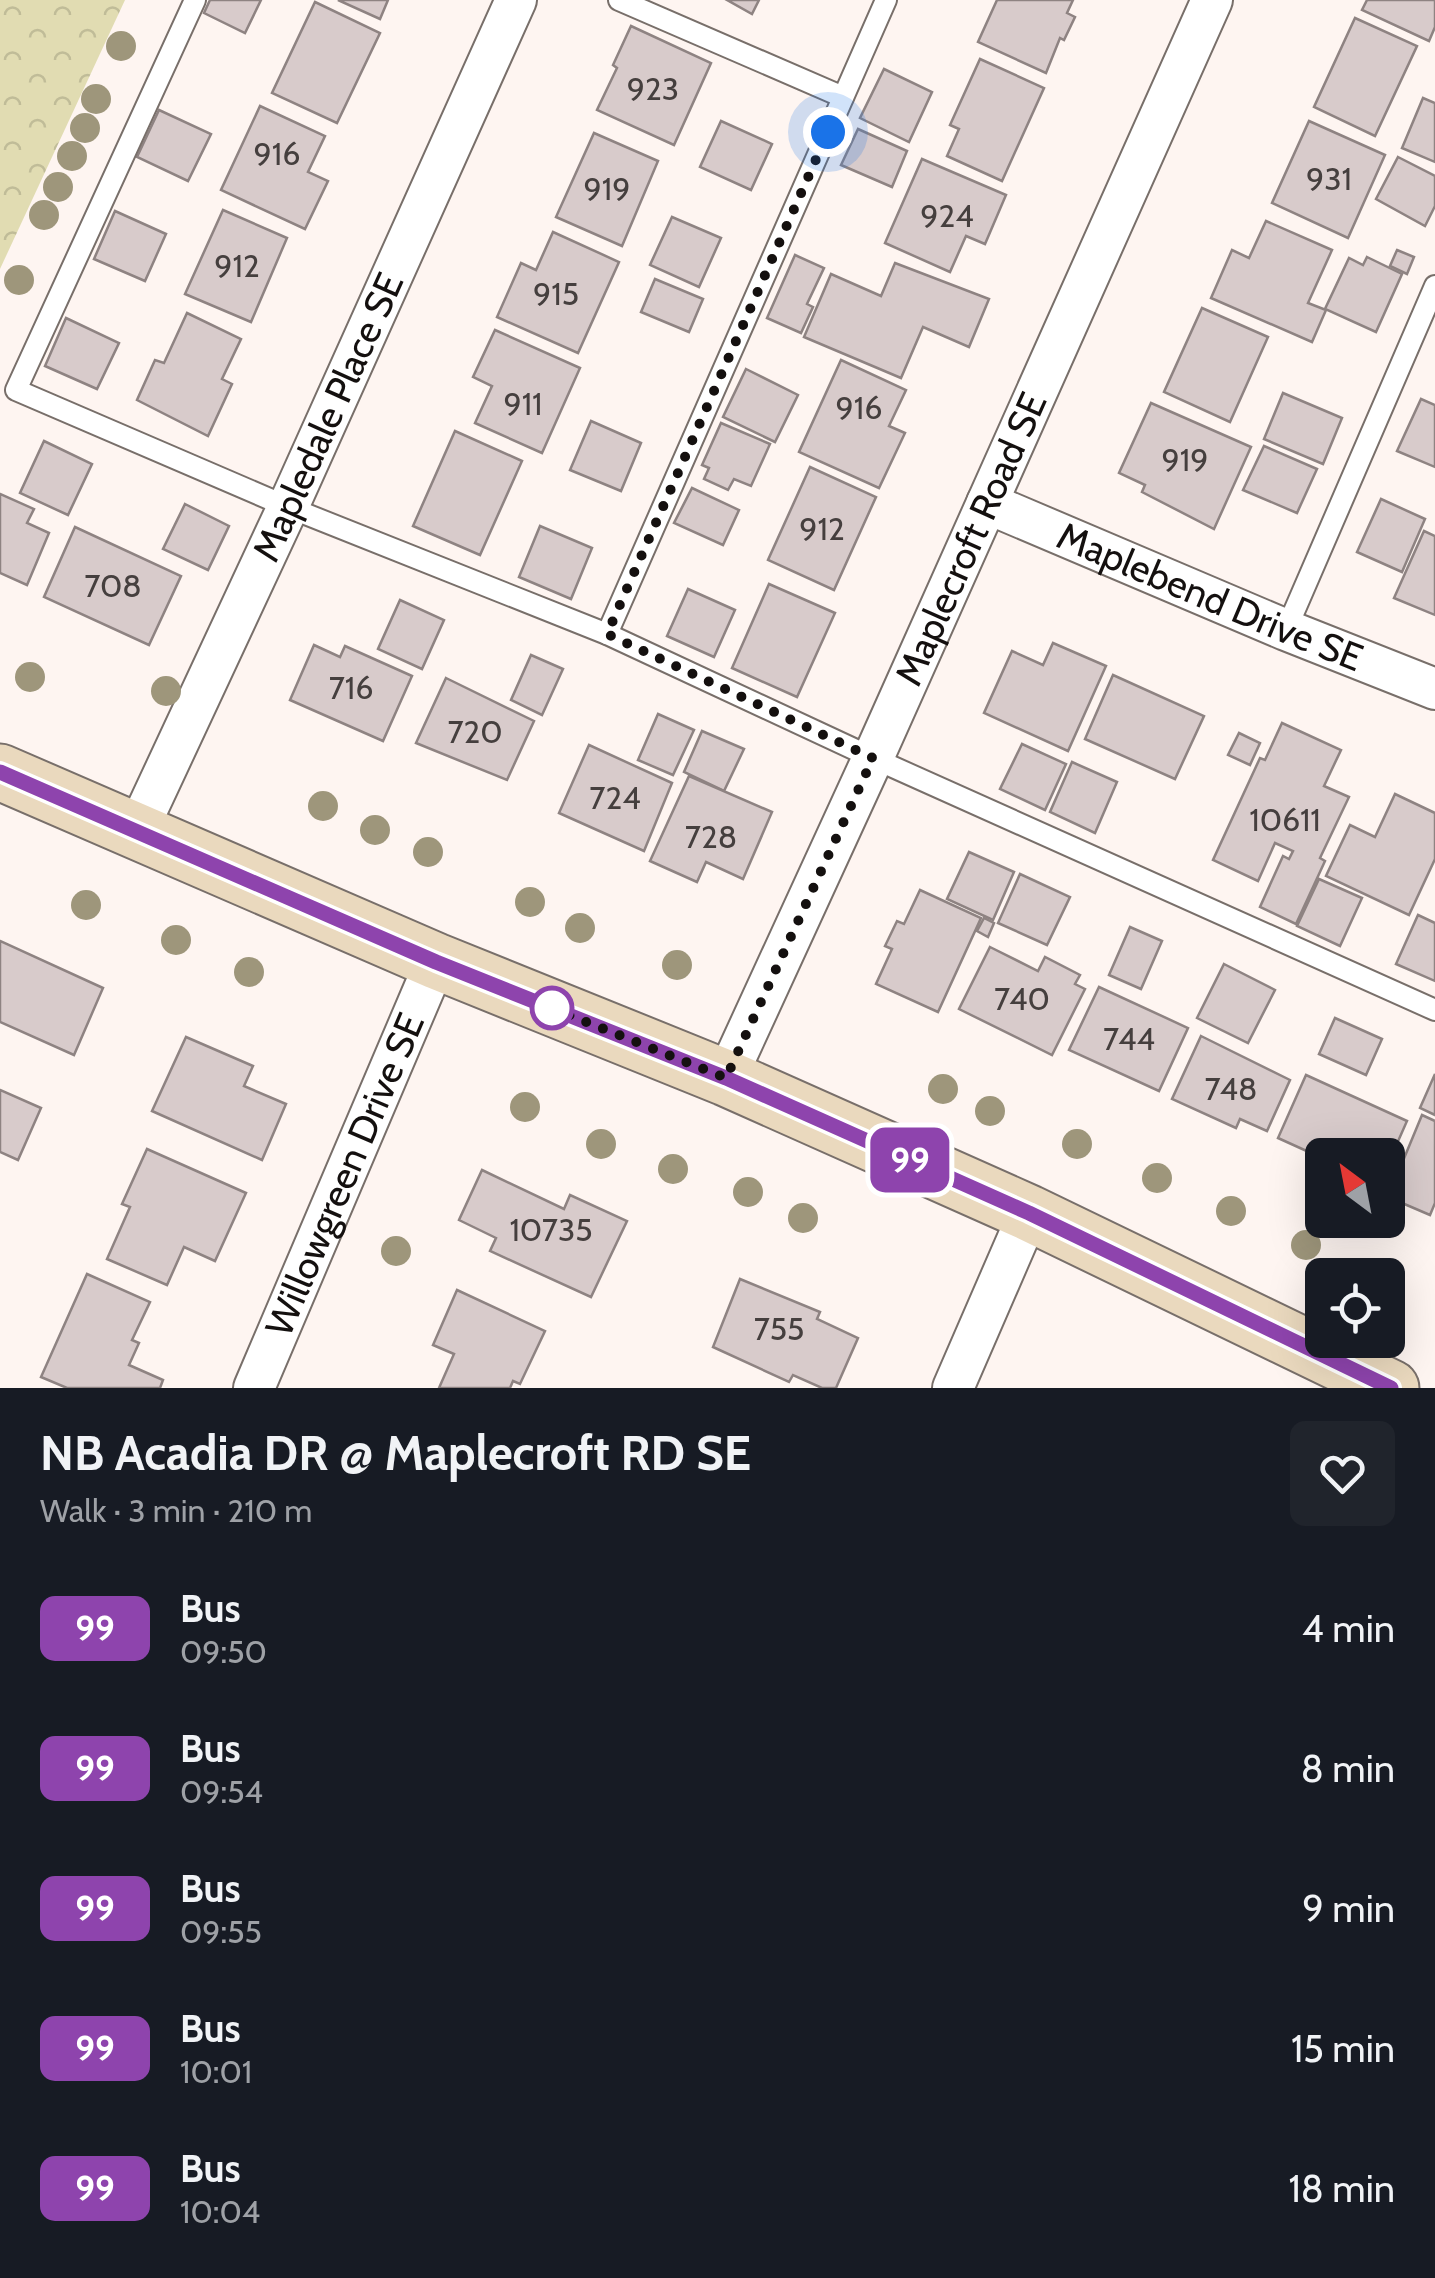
<!DOCTYPE html>
<html lang="en">
<head>
<meta charset="utf-8">
<style>
  :root { --surface:#171b24; --page:#20242c; --text:#f1f3f6; --muted:#9ea1a6 }
  body { margin:0; font-family:Cabin,sans-serif; background:var(--page); color:var(--text); height:100vh; display:flex; flex-direction:column; font-size:38px; white-space:nowrap }
  * { box-sizing:border-box; margin:0 }
  p { font-size:32px; color:var(--muted) }
  .icon { flex:none; width:55px; height:55px; fill:none; stroke:currentColor; stroke-width:2; stroke-linecap:round; stroke-linejoin:round }
  .map { position:relative; height:1388px; overflow:hidden }
  .drawer { display:flex; flex-direction:column; background:var(--surface); flex:1 }
  .drawer>* { flex:none }
  .badge { padding:0 20px; border-radius:15px; font-size:35px; line-height:65px }
  .needle { width:65px; rotate:328deg }
  .buttons { position:absolute; left:1305px; top:1138px; display:grid; gap:20px }
  .buttons a { display:grid; place-items:center; width:100px; height:100px; border-radius:15px; background:var(--surface); box-shadow:0 10px 40px #0002; font-size:50px }
  .you { position:absolute; width:50px; height:50px; margin:-25px; border:8px solid #fff; border-radius:50%; background:#1a73e8; box-shadow:0 0 0 15px #1a73e833 }
  .map>.badge { position:absolute; translate:-50% -50%; box-shadow:0 0 0 5px #fff }
  .round { display:grid; place-items:center; flex:none; width:105px; height:105px; border-radius:15px; background:var(--page) }
  .head { display:flex; align-items:center; justify-content:space-between; height:170px; padding:0 40px }
  h1 { font-size:48px; font-weight:700; line-height:75px }
  ul { padding:0; list-style:none }
  li { display:flex; align-items:center; gap:30px; height:140px; padding:0 40px }
  li div { flex:1 }
  li b { display:block; font-size:38px }
  li em { font-style:normal }
  li .badge { min-width:110px; font-weight:700; text-align:center }
  .map>svg:first-child { display:block }
</style>
</head>
<body>
<div class="map">
<svg width="1435" height="1388" viewBox="0 0 1435 1388">
  <defs>
    <pattern id="park-crowns" width="20" height="18" patternUnits="userSpaceOnUse" patternTransform="scale(2.5)"><rect width="20" height="18" fill="#e1dcb2"/><path d="M2 6a3 3 0 1 1 6 0M12 15a3 3 0 1 1 6 0" fill="none" stroke="#c0bc98"/></pattern>
  </defs>
  <rect width="100%" height="100%" fill="#fef5f1"/>
  <polygon fill="url(#park-crowns)" points="0,0 125,0 0,269"/>
  <g fill="#d8cbcb" stroke="#8e8382" stroke-width="2.5">
    <polygon points="210,0 261,0 245,33 204,13"/>
    <polygon points="338,0 388,0 380,19"/>
    <polygon points="727,0 759,0 752,14"/>
    <polygon points="997,0 1073,0 1067,13 1075,17 1064,40 1060,38 1046,73 978,42"/>
    <polygon points="1367,0 1435,0 1435,27 1429,41 1362,10"/>
    <polygon points="315,2 380,33 337,123 272,93"/>
    <polygon points="1355,18 1417,46 1375,136 1314,107"/>
    <polygon points="631,26 711,63 674,145 597,110 617,68 613,65"/>
    <polygon points="980,59 1044,88 1002,181 947,156 959,129 950,125"/>
    <polygon points="884,69 932,92 909,142 860,118"/>
    <polygon points="1423,98 1435,103 1435,162 1402,148"/>
    <polygon points="260,106 325,136 308,172 328,181 305,229 221,190"/>
    <polygon points="159,110 211,134 188,181 137,157"/>
    <polygon points="721,121 772,144 751,190 700,167"/>
    <polygon points="1309,121 1385,155 1348,238 1272,203"/>
    <polygon points="858,129 907,151 892,187 841,165"/>
    <polygon points="594,133 658,161 622,246 556,217"/>
    <polygon points="1398,157 1435,176 1435,206 1425,226 1376,199"/>
    <polygon points="922,159 1006,195 985,244 966,236 950,272 885,243"/>
    <polygon points="223,210 287,238 251,322 185,294"/>
    <polygon points="115,211 166,234 145,281 94,259"/>
    <polygon points="672,217 721,238 699,287 650,265"/>
    <polygon points="1266,221 1332,250 1308,303 1326,310 1312,342 1211,298 1232,250 1249,258"/>
    <polygon points="553,232 619,262 578,353 497,317 521,263 536,270"/>
    <polygon points="1397,250 1414,257 1407,274 1390,266"/>
    <polygon points="795,255 824,268 807,304 813,307 801,333 767,318"/>
    <polygon points="1367,257 1402,274 1376,332 1325,309 1349,258 1363,265"/>
    <polygon points="895,263 989,299 969,347 923,327 901,378 804,337 831,274 881,296"/>
    <polygon points="655,279 703,299 689,332 641,312"/>
    <polygon points="1202,308 1268,337 1230,422 1164,392"/>
    <polygon points="187,313 241,339 222,379 232,384 208,436 137,400 155,360 164,363"/>
    <polygon points="66,318 119,343 97,389 45,366"/>
    <polygon points="495,330 580,368 542,453 475,423 492,386 473,377"/>
    <polygon points="841,360 906,390 889,426 905,433 879,488 799,452"/>
    <polygon points="746,369 798,395 775,442 723,417"/>
    <polygon points="1283,393 1342,418 1323,464 1264,439"/>
    <polygon points="1421,399 1435,405 1435,467 1397,451"/>
    <polygon points="1151,403 1251,447 1214,529 1142,492 1145,485 1119,473"/>
    <polygon points="591,421 641,443 621,491 570,470"/>
    <polygon points="721,423 770,444 751,486 734,479 728,490 704,479 709,468 702,465"/>
    <polygon points="455,431 522,461 480,555 413,526"/>
    <polygon points="44,441 92,464 68,515 20,493"/>
    <polygon points="1264,446 1317,469 1297,513 1243,490"/>
    <polygon points="810,467 876,497 834,590 768,560"/>
    <polygon points="692,488 739,510 723,545 674,523"/>
    <polygon points="0,494 34,509 27,523 49,533 27,585 0,573"/>
    <polygon points="1381,499 1425,519 1402,572 1357,552"/>
    <polygon points="185,504 229,526 208,570 163,549"/>
    <polygon points="540,526 592,548 571,599 519,577"/>
    <polygon points="75,527 181,576 149,645 44,597"/>
    <polygon points="1424,531 1435,536 1435,615 1394,598"/>
    <polygon points="769,584 835,613 797,697 732,668"/>
    <polygon points="688,589 735,610 714,657 667,636"/>
    <polygon points="400,600 444,620 422,669 378,649"/>
    <polygon points="1053,643 1106,666 1068,751 984,713 1012,651 1043,665"/>
    <polygon points="314,645 340,657 345,646 412,676 383,741 290,700"/>
    <polygon points="531,655 563,669 542,715 511,700"/>
    <polygon points="1113,675 1204,716 1175,779 1085,739"/>
    <polygon points="446,678 534,721 507,780 416,743"/>
    <polygon points="658,714 694,730 673,775 638,760"/>
    <polygon points="1282,723 1341,750 1324,786 1349,797 1320,858 1325,861 1296,924 1260,907 1283,856 1289,859 1293,851 1275,843 1258,881 1213,860 1260,758 1265,760"/>
    <polygon points="702,731 744,749 724,791 684,772"/>
    <polygon points="1239,733 1260,743 1250,765 1228,755"/>
    <polygon points="1022,744 1066,764 1045,810 1000,789"/>
    <polygon points="589,745 672,783 644,851 559,813"/>
    <polygon points="1072,762 1117,782 1095,833 1050,812"/>
    <polygon points="689,776 772,812 743,879 706,862 697,882 650,861"/>
    <polygon points="1395,794 1435,813 1435,859 1409,915 1326,876 1350,825 1375,837"/>
    <polygon points="969,852 1014,872 993,920 947,899"/>
    <polygon points="1020,874 1070,897 1047,945 998,923"/>
    <polygon points="1319,879 1362,898 1340,946 1297,926"/>
    <polygon points="920,890 981,918 938,1012 876,984 892,949 885,946 897,921 904,924"/>
    <polygon points="1418,915 1435,923 1435,981 1396,964"/>
    <polygon points="984,918 994,923 988,937 977,931"/>
    <polygon points="1130,927 1162,941 1141,989 1109,975"/>
    <polygon points="0,941 103,988 74,1055 0,1022"/>
    <polygon points="990,947 1038,971 1045,957 1080,975 1075,984 1085,989 1052,1055 959,1009"/>
    <polygon points="1224,964 1275,990 1248,1043 1197,1018"/>
    <polygon points="1099,987 1188,1028 1159,1091 1069,1050"/>
    <polygon points="1335,1018 1382,1039 1366,1075 1319,1054"/>
    <polygon points="1201,1036 1290,1080 1267,1131 1240,1119 1236,1128 1172,1099"/>
    <polygon points="186,1037 253,1066 244,1086 286,1104 262,1160 152,1111"/>
    <polygon points="1435,1074 1435,1115 1420,1108"/>
    <polygon points="1306,1075 1407,1121 1388,1164 1388,1155 1322,1155 1322,1158 1278,1138"/>
    <polygon points="0,1090 41,1108 18,1160 0,1152"/>
    <polygon points="1422,1115 1435,1121 1435,1203 1430,1215 1388,1197"/>
    <polygon points="147,1149 246,1193 215,1261 184,1247 167,1285 107,1259 130,1207 122,1204"/>
    <polygon points="482,1170 564,1209 570,1195 627,1221 591,1297 490,1251 496,1238 459,1220"/>
    <polygon points="87,1274 150,1302 132,1340 139,1343 129,1365 163,1380 160,1388 67,1388 41,1377"/>
    <polygon points="740,1279 820,1312 817,1319 858,1338 836,1388 822,1388 793,1375 789,1382 713,1347"/>
    <polygon points="457,1290 545,1331 520,1384 513,1381 510,1388 439,1388 454,1354 433,1345"/>
  </g>
  <g fill="none" stroke-linecap="round" stroke-linejoin="round">
    <defs>
      <g id="lane">
        <polyline points="195,0 16,390 288,507 607,634 873,758 1435,1010"/>
        <polyline points="619,0 843,97"/>
        <polyline points="1286,630 1435,286"/>
        <polyline points="607,634 886,0"/>
      </g>
      <g id="street">
        <path id="s1" d="M 987,503 L 1286,630 L 1435,689"/>
        <path id="s2" d="M 136,833 L 288,507 L 516,0"/>
        <path id="s3" d="M 726,1078 L 873,758 L 1212,0"/>
        <path id="s4" d="M 254,1388 L 436,961"/>
        <polyline points="953,1388 1029,1213"/>
      </g>
      <polyline id="secondary" points="0,772 436,961 726,1078 1029,1213 1391,1388"/>
    </defs>
    <use href="#lane" stroke="#786f6a" stroke-width="24"/>
    <use href="#street" stroke="#786f6a" stroke-width="44"/>
    <use href="#secondary" stroke="#786f6a" stroke-width="59"/>
    <use href="#lane" stroke="#fff" stroke-width="20"/>
    <use href="#street" stroke="#fff" stroke-width="40"/>
    <use href="#secondary" stroke="#ead9be" stroke-width="55"/>
  </g>
  <g fill="#9e967b">
    <circle cx="121" cy="46" r="15"/>
    <circle cx="96" cy="99" r="15"/>
    <circle cx="85" cy="128" r="15"/>
    <circle cx="72" cy="156" r="15"/>
    <circle cx="58" cy="187" r="15"/>
    <circle cx="44" cy="215" r="15"/>
    <circle cx="19" cy="280" r="15"/>
    <circle cx="30" cy="677" r="15"/>
    <circle cx="166" cy="691" r="15"/>
    <circle cx="323" cy="806" r="15"/>
    <circle cx="375" cy="830" r="15"/>
    <circle cx="428" cy="852" r="15"/>
    <circle cx="530" cy="902" r="15"/>
    <circle cx="86" cy="905" r="15"/>
    <circle cx="580" cy="928" r="15"/>
    <circle cx="176" cy="940" r="15"/>
    <circle cx="677" cy="965" r="15"/>
    <circle cx="249" cy="972" r="15"/>
    <circle cx="943" cy="1089" r="15"/>
    <circle cx="525" cy="1107" r="15"/>
    <circle cx="990" cy="1111" r="15"/>
    <circle cx="601" cy="1144" r="15"/>
    <circle cx="1077" cy="1144" r="15"/>
    <circle cx="673" cy="1169" r="15"/>
    <circle cx="1157" cy="1178" r="15"/>
    <circle cx="748" cy="1192" r="15"/>
    <circle cx="1231" cy="1211" r="15"/>
    <circle cx="803" cy="1218" r="15"/>
    <circle cx="1306" cy="1245" r="15"/>
    <circle cx="396" cy="1251" r="15"/>
  </g>
  <g fill="none" stroke-linecap="round" stroke-linejoin="round">
    <defs>
      <polyline id="line" points="0,772 436,962 726,1078 1029,1213 1391,1388"/>
    </defs>
    <use href="#line" stroke="#fff" stroke-width="22"/>
    <use href="#line" stroke="#8e44ad" stroke-width="15"/>
    <polyline stroke="#14100f" stroke-width="10" stroke-dasharray="0 18" points="552,1008 544,1005 726,1078 873,758 607,634 828,132"/>
  </g>
  <circle fill="#fff" stroke="#8e44ad" stroke-width="5" cx="552" cy="1008" r="20"/>
  <g text-anchor="middle" stroke-width="8" stroke-linejoin="round" paint-order="stroke">
    <g font-size="32" fill="#453f3e">
      <text x="653" y="100">923</text>
      <text x="277" y="165">916</text>
      <text x="1329" y="190">931</text>
      <text x="607" y="200">919</text>
      <text x="947" y="227">924</text>
      <text x="237" y="277">912</text>
      <text x="556" y="305">915</text>
      <text x="523" y="415">911</text>
      <text x="859" y="419">916</text>
      <text x="1185" y="471">919</text>
      <text x="822" y="540">912</text>
      <text x="113" y="597">708</text>
      <text x="351" y="699">716</text>
      <text x="475" y="743">720</text>
      <text x="615" y="809">724</text>
      <text x="1285" y="831">10611</text>
      <text x="711" y="848">728</text>
      <text x="1022" y="1010">740</text>
      <text x="1129" y="1050">744</text>
      <text x="1231" y="1100">748</text>
      <text x="551" y="1241">10735</text>
      <text x="779" y="1340">755</text>
    </g>
    <g font-size="38" fill="#14100f" stroke="#fff">
      <text dy="13" stroke="none"><textPath href="#s2" startOffset="458">Mapledale Place SE</textPath></text>
      <text dy="13" stroke="none"><textPath href="#s3" startOffset="592">Maplecroft Road SE</textPath></text>
      <text dy="13" stroke="none"><textPath href="#s1" startOffset="242">Maplebend Drive SE</textPath></text>
      <text dy="13" stroke="none"><textPath href="#s4" startOffset="232">Willowgreen Drive SE</textPath></text>
    </g>
  </g>
</svg>
<div class="buttons">
<a><svg class="needle" viewBox="-14 -14 28 28"><path d="M0-13l5 13h-10z" fill="#e53935"/><path d="M0 13l5-13h-10z" fill="#9ea1a6"/></svg></a>
<a><svg class="icon" aria-label="locate" viewBox="0 0 24 24"><circle cx="12" cy="12" r="6"/><path d="M12 2v4M12 18v4M2 12h4M18 12h4"/></svg></a>
</div>
<div class="you" style="left:828px;top:132px"></div>
<b class="badge" style="left:910px;top:1160px;background:#8e44ad;color:#fff">99</b>
</div>
<section class="drawer">
<div class="head"><div><h1>NB Acadia DR @ Maplecroft RD SE</h1><p>Walk · 3 min · 210 m</p></div><a class="round"><svg class="icon" aria-label="heart" viewBox="0 0 24 24"><path d="M12 20l-8-8c-3-5 5-10 8-4 3-6 11-1 8 4z"/></svg></a></div>
<ul>
<li><span class="badge" style="background:#8e44ad;color:#fff">99</span><div><b>Bus</b><p>09:50</p></div><em>4 min</em></li>
<li><span class="badge" style="background:#8e44ad;color:#fff">99</span><div><b>Bus</b><p>09:54</p></div><em>8 min</em></li>
<li><span class="badge" style="background:#8e44ad;color:#fff">99</span><div><b>Bus</b><p>09:55</p></div><em>9 min</em></li>
<li><span class="badge" style="background:#8e44ad;color:#fff">99</span><div><b>Bus</b><p>10:01</p></div><em>15 min</em></li>
<li><span class="badge" style="background:#8e44ad;color:#fff">99</span><div><b>Bus</b><p>10:04</p></div><em>18 min</em></li>
</ul>
</section>
</body>
</html>
